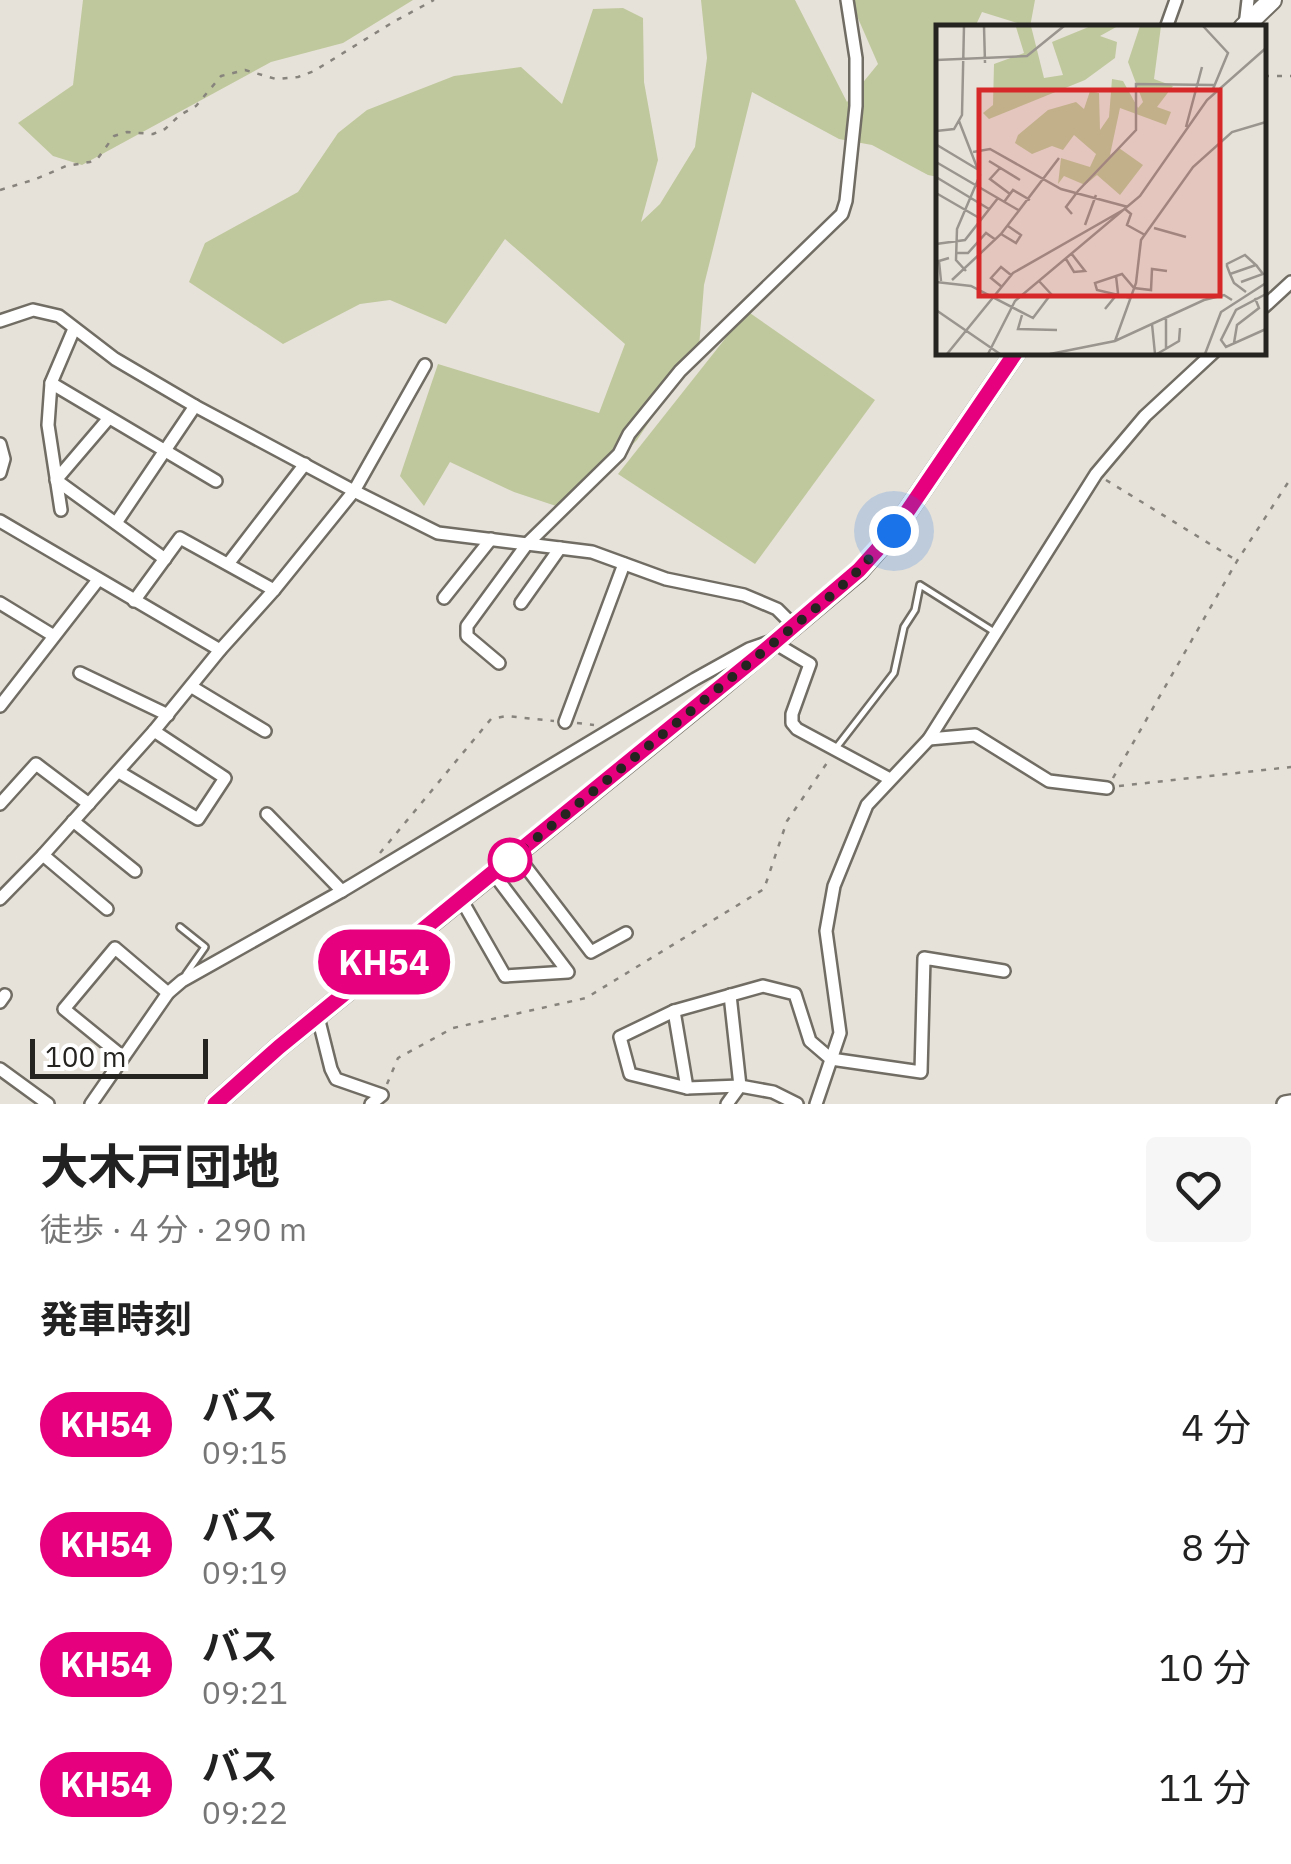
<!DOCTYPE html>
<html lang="ja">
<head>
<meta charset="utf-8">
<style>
  :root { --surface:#fff; --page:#f6f6f6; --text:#222; --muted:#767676 }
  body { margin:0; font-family:"IBM Plex Sans","Noto Sans JP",sans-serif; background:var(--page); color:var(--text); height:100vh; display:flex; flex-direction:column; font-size:38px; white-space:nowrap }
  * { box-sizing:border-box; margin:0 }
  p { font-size:32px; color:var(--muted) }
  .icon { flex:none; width:55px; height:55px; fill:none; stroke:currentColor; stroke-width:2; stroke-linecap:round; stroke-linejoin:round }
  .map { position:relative; height:1104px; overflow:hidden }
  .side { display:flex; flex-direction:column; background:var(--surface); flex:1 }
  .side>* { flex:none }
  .badge { padding:0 20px; border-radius:32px; font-size:35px; line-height:65px }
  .scale { position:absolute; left:30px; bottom:25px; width:178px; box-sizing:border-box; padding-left:10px; border:5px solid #262421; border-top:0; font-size:28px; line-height:35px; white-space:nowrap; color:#262421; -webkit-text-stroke:8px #fff; paint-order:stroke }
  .you { position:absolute; width:50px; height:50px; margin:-25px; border:8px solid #fff; border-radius:50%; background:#1a73e8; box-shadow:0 0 0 15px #1a73e833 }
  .map>.badge { position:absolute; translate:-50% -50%; box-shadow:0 0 0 5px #fff }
  h2 { padding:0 40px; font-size:38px; line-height:90px }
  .round { display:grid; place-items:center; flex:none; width:105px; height:105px; border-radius:10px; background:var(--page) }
  .headline { display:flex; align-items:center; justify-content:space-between; height:170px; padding:0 40px }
  h1 { font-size:48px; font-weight:700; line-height:75px }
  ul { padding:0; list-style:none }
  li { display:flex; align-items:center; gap:30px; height:120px; padding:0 40px }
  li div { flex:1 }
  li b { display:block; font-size:38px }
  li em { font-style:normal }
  li .badge { min-width:110px; font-weight:700; text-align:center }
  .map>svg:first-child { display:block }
</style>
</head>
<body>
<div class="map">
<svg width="1291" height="1104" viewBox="0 0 1291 1104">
  <rect width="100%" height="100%" fill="#e7e2d9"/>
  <g fill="#bfc89d">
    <polygon points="83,0 413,0 343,43 271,62 82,165 53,156 18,123 73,85"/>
    <polygon points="701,0 795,0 847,102 878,64 850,0 1035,0 1030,27 982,12 975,27 938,28 938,177 928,175 872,145 839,139 752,92 704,285 699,347 637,440 568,510 514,492 450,462 424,506 400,476 438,364 599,413 625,344 505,239 446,324 390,300 360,304 283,344 189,282 205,243 298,192 338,133 367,110 454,76 521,67 562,104 593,9 623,8 643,18 644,82 658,160 641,222 660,204 695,147 707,58"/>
    <polygon points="747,311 875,400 755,564 618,474"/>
  </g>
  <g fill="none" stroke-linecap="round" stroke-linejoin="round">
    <defs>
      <g id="lane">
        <polyline points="836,748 894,673 904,627 915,610 920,585 996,633"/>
        <polyline points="180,927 205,947 186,974"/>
      </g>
      <g id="street">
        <polyline points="1245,26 1248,0"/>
        <polyline points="1166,28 1176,0"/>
        <polyline points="1264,307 1291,282"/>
        <polyline points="0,321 33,310 59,316 115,359 195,406 354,491 438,533 592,552 666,579 744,595 777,609 794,626"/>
        <polyline points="51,383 216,481"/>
        <polyline points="109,418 56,480 165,559"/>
        <polyline points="0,444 4,459 0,473"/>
        <polyline points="61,510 48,425 51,383 74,329"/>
        <polyline points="0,521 220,650"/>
        <polyline points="116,523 195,406"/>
        <polyline points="228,564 305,464"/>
        <polyline points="444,598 491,539"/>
        <polyline points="134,601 180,538 274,590"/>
        <polyline points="0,603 54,636"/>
        <polyline points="521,603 560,548"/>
        <polyline points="499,663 467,636 467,626 527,544 619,454 629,434 680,371 842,214 846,201 856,106 856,58 847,0"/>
        <polyline points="80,673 168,715"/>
        <polyline points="192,687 265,731"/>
        <polyline points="0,706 98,580"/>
        <polyline points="565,722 624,564"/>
        <polyline points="929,739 975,735 1049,781 1107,788"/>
        <polyline points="119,772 198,819 225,778 154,731"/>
        <polyline points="0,804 36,764 89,804"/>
        <polyline points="267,814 342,891"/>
        <polyline points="73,821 135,871"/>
        <polyline points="516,854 591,952 626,933"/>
        <polyline points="43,855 107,909"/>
        <polyline points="0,899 43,855 154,731 220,650 274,590 354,491 425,365"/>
        <polyline points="461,899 505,976 568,972 493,873"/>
        <polyline points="418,934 441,976"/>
        <polyline points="0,1002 5,995"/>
        <polyline points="674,1011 687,1088"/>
        <polyline points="318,1017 331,1069 336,1079 382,1095 371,1104"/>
        <polyline points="123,1057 64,1009 115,948 168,993"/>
        <polyline points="0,1069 48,1104"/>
        <polyline points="91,1104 168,993 182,981 342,891 695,679 749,649 778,639 783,648 810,664 792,714 792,723 797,729 890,779"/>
        <polyline points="727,1104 740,1086 730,995"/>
        <polyline points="797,1104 773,1092 740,1086 687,1088 630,1074 620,1037 674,1011 763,986 795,994 810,1041 831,1059 921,1072 924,958 1004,971"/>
        <polyline points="816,1104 840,1033 826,931 834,886 867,805 929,739 1096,474 1145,416 1214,352"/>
      </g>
      <polyline id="secondary" points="1285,1104 1291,1103"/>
      <g id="primary">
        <polyline points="1243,28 1272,0"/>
        <polyline points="215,1104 279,1047 714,693 859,571 894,531 1016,352"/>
      </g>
    </defs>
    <use href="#lane" stroke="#716d64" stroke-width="10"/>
    <use href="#street" stroke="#716d64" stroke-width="16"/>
    <use href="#secondary" stroke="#716d64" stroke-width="20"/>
    <use href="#primary" stroke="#716d64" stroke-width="22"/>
    <g stroke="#87837d" stroke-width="2.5" stroke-dasharray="5 8" stroke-linecap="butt">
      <polyline points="1264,76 1291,76"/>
      <polyline points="0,190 36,179 66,166 90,162 98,158 114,136 127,132 153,134 165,129 180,115 196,106 221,76 245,70 276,79 298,77 314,71 395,21 434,0"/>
      <polyline points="1106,480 1236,560"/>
      <polyline points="577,723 594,725"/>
      <polyline points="1113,778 1237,561 1291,478"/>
      <polyline points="1119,786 1291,767"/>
      <polyline points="380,853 491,719 506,716 554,721"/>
      <polyline points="387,1084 398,1058 453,1028 586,998 764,889 787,821 829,760"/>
    </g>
    <use href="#lane" stroke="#fff" stroke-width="5"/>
    <use href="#street" stroke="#fff" stroke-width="11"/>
    <use href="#secondary" stroke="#fff" stroke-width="15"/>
    <use href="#primary" stroke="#fff" stroke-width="18"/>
  </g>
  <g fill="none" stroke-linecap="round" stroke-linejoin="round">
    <defs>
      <polyline id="line" points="215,1104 279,1047 757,657 859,570 894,531 1016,352"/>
    </defs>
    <use href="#line" stroke="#fff" stroke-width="22"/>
    <use href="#line" stroke="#e6007e" stroke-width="15"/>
    <polyline stroke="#262421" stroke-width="10" stroke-dasharray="0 18" points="510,860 833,594 859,570 894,531"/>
  </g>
  <circle fill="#fff" stroke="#e6007e" stroke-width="5" cx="510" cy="860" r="20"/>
  <g transform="translate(936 25)">
    <rect width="330" height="330" fill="#e7e2d9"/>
    <path d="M 69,1 L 95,1 L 108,53 L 127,50 L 116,17 L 155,1 L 182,1 L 164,11 L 181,17 L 179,33 L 149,55 L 53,94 L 47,88 L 57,80 L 58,39 L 88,28 L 80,2 ZM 204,1 L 225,1 L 218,54 L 237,61 L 221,82 L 235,87 L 230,100 L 184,83 L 174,130 L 183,123 L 207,140 L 184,170 L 161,150 L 149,160 L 128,151 L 122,159 L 125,133 L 154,142 L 160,129 L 138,110 L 127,125 L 116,121 L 96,129 L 79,118 L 82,110 L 112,85 L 140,77 L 148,84 L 154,66 L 163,68 L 164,105 L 173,92 L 176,54 L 187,56 L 202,83 L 207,77 L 192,37 Z" fill="#bfc89d"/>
    <path fill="none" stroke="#9a968f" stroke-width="2.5" d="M 48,1 L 49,38M 267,1 L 292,28 L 277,64M 0,35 L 91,31 L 128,1M 23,96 L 44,150 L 21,204 L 20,235 L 30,246M 250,102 L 266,42M 0,106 L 18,104 L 26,90 L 28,1M 1,120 L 41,144M 37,127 L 54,124 L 125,164 L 192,182M 53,136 L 84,155M 0,137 L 84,186M 64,143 L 54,154 L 74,169M 0,152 L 53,184M 0,168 L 45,194M 68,177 L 77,165 L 94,175M 136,189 L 130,182 L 142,166 L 200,105 L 200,59 L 278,60M 149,200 L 160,170M 218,203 L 250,212M 65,209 L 80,218 L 85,210 L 72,201M 0,219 L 29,215 L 62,173M 20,228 L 32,228 L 50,208 L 60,215M 130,234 L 138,247 L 149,246 L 135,228M 294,249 L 320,240 L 309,230 L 291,239 L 291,241 L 294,249 L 298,258 L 310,267M 16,255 L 65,209 L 123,133M 5,256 L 3,236 L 13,233M 0,257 L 35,261 L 97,293 L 115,269 L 103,256M 305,257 L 327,249 L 320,240M 66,262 L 55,253 L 65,242 L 75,250M 330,269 L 300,285 L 285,315 L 290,322 L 330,304M 195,273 L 161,265 L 159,258 L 186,249 L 198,263 L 215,265 L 216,244 L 231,246M 169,284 L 182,268 L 180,251M 0,285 L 64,329M 86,290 L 82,304 L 121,305M 216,299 L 219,329M 179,316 L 200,258 L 205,215 L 257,142 L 296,107 L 330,97M 298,318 L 301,300 L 323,283 L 319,273M 230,325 L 230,292M 11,329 L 77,248 L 189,184 L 195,189 L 191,200 L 209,210M 52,329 L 79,276 L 204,171 L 271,75 L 330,23M 114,329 L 179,316 L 268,275 L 288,270 L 296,275M 221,329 L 243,316 L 244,303M 269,329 L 285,287 L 330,258"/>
    <path fill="#d62828" fill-opacity="0.15" stroke="#d62828" stroke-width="5" d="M 43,65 L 284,65 L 284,271 L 43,271 Z"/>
    <rect width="330" height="330" fill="none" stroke="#262421" stroke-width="5"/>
  </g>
</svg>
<div class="scale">100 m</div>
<div class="you" style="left:894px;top:531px"></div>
<b class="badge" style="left:384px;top:962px;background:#e6007e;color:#fff">KH54</b>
</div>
<section class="side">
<div class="headline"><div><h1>大木戸団地</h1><p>徒歩 · 4 分 · 290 m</p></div><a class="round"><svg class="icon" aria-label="heart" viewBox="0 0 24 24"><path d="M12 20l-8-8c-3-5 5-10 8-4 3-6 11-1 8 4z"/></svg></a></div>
<h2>発車時刻</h2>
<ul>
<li><span class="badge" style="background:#e6007e;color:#fff">KH54</span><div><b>バス</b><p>09:15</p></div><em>4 分</em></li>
<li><span class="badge" style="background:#e6007e;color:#fff">KH54</span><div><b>バス</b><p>09:19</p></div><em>8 分</em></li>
<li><span class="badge" style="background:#e6007e;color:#fff">KH54</span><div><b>バス</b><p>09:21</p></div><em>10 分</em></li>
<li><span class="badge" style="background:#e6007e;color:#fff">KH54</span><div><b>バス</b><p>09:22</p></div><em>11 分</em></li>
</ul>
</section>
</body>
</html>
